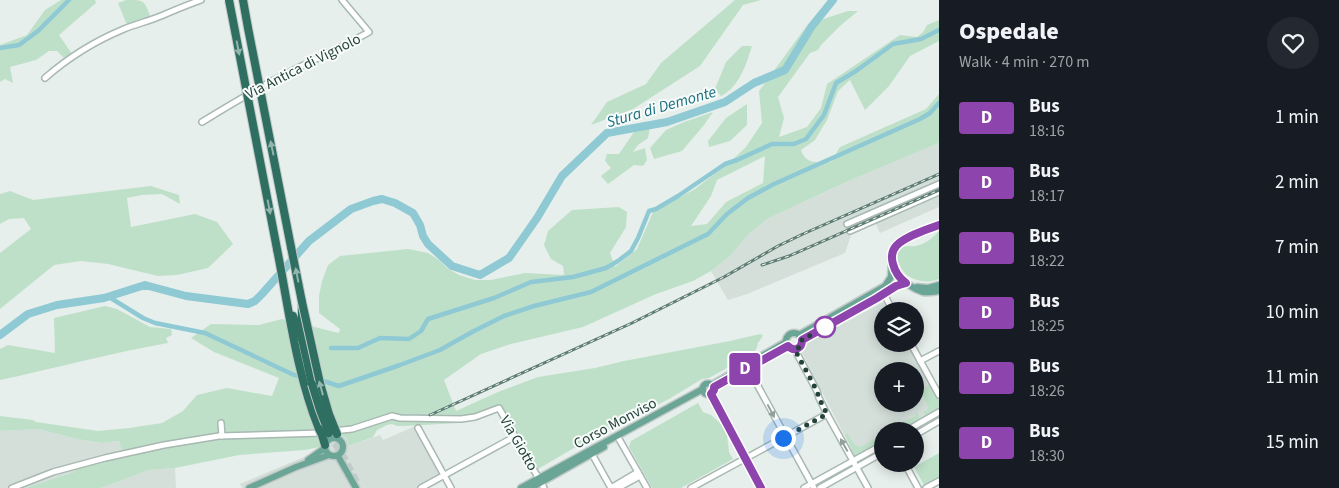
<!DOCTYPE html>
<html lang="en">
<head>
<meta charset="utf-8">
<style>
  :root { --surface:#171b24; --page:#242831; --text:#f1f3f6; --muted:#9ea1a6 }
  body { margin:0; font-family:"Source Sans 3",sans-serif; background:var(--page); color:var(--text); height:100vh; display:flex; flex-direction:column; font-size:19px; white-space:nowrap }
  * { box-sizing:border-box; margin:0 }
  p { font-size:16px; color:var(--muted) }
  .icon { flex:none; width:28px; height:28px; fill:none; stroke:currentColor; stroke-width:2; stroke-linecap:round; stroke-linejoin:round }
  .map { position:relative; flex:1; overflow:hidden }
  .panel { display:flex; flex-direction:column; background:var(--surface); width:400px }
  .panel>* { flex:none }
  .badge { padding:0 10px; border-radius:4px; font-size:18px; line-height:32px }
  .controls { position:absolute; left:874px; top:302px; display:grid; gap:10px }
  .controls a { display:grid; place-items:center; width:50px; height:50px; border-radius:50%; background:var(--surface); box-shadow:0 2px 12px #0003; font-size:25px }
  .you { position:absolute; width:25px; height:25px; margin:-12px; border:4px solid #fff; border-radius:50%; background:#1a73e8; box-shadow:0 0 0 8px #1a73e833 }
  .map>.badge { position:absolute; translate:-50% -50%; box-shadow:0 0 0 2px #fff }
  .round { display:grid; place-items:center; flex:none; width:52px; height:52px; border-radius:26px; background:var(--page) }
  .head { display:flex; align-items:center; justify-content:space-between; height:85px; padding:0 20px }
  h1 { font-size:24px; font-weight:800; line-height:38px }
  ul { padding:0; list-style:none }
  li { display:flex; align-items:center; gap:15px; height:65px; padding:0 20px }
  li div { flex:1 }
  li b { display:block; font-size:19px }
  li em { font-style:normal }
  li .badge { min-width:55px; font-weight:700; text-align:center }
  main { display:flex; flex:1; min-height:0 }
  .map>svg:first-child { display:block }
</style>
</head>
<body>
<main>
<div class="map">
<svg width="939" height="488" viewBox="0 0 939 488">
  <rect width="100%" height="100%" fill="#e6efeb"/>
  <g fill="#d4dfda" fill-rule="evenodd">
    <polygon points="939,143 939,207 880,233 875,222 852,232 845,253 747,294 728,300 711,271 729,257 749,234 767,219 846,182"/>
    <path d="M 883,302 L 888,311 L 882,311 L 882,344 L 907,344 L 939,401 L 939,410 L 900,431 L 882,431 L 882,441 L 855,456 L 801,351 L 805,344 ZM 882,371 L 915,371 L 915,404 L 882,404 Z"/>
    <polygon points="418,425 445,474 423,488 242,488 240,484 311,454 319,447 339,433 346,438 349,446 380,435 383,440"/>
    <polygon points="38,429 77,439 100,443 119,441 122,452 85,460 74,472 25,488 0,488 0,431"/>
    <polygon points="175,468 176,488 101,488 149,470"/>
  </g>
  <g fill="#bfe0c8" fill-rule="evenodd">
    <polygon points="61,0 95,0 96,3 59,35 72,54 64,58 57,51 49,51 36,60 10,67 13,83 5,79 0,82 0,45 27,35 45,10"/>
    <path d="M 126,0 C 145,0 144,0 151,18 L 127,25 L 118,3 Z"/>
    <polygon points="735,0 761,0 743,5 700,66 633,109 591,125 607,102 646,84 661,63"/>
    <path d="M 848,11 L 858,11 L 840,26 L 821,45 L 818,50 L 810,53 L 778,97 L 784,118 L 779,137 L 807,127 L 821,108 L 827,84 L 900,35 L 917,37 L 923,32 L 927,25 L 939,20 L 939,41 L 910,56 L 889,86 L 865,110 L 850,80 L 838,91 L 827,120 L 815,140 L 801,150 C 806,165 817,162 831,162 L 840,147 L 926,109 L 939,94 L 939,143 L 846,182 L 767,219 L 749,234 L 729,257 L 711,271 L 693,281 L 656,294 L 583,327 L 511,344 L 481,354 L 444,380 L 456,411 L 498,392 L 538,377 L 595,368 L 624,361 L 730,341 L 760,334 L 763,335 L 761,339 L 757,344 L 758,345 L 754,353 L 709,378 L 702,379 L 669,399 L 591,438 L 538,469 L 501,405 L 459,423 L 404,426 L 397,426 L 392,424 L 387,425 L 377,430 L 373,437 L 349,446 L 346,438 L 339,434 L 319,447 L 305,450 L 239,455 L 175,468 L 149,470 L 101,488 L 25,488 L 74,472 L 85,460 L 122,452 L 119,441 L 101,443 L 77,439 L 38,429 L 0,431 L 0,416 L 33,420 L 36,422 L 98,431 L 129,428 L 162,423 L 183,411 L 197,395 L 227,388 L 272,396 L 279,378 L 214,352 L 191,338 L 211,324 L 259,325 L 282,319 L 339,333 L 340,329 L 319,313 L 319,296 L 322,281 L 328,265 L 340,256 L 408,249 L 428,253 L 439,260 L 447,268 L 459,275 L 475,280 L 491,280 L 525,273 L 564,275 L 563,266 L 551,259 L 544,245 L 548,231 L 572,210 L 619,207 L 627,212 L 626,227 L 610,253 L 615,267 L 637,249 L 653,212 L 695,189 L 730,162 L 746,147 L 762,123 L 759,91 L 808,24 ZM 765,156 L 763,183 L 726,202 L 707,224 L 691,226 L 711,196 L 717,180 Z"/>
    <path d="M 742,46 L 752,46 C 746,65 739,87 721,96 L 715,89 L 726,62 Z"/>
    <polygon points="747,104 747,125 730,141 709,147 708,141 726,118"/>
    <polygon points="713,112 704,125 682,151 654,159 650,148 666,130 684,122"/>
    <polygon points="650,127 648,138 638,145 633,152 645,148 647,160 643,166 634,165 608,184 601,176 611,168 605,161 607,154 619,154 634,132"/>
    <polygon points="151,186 179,195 180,204 162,194 142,195 127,198 131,227 195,214 217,222 233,244 208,268 177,275 158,276 108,264 81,261 54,265 0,309 0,253 31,229 24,218 9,219 0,224 0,194 10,191 33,200"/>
    <path d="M 939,231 L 939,279 C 929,283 918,282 908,276 C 902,272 892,255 900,248 C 905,245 911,247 916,246 C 925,244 933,238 939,231 Z"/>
    <path d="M 105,306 L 117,309 L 150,327 L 171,329 L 172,335 L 166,338 L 168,343 C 111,353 56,368 0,380 L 0,349 L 8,345 L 55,353 L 54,318 Z"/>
    <polygon points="930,384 939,401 939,410 926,417 923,412 927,410 928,407 922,394 925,392 923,389"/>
    <polygon points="698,403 703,412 711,415 720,423 724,429 727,435 729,452 733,459 681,488 652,488 629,447 631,441"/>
    <polygon points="917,412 921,420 900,431 893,431 900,427 899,424 916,416 915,414"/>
    <polygon points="847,433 855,445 861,447 882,435 882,441 855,456 845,435"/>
    <polygon points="939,453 939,477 924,485 914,467"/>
  </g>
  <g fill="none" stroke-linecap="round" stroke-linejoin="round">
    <g stroke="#8ec9d4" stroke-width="4.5">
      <polyline points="0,48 19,45 38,31 69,0"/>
      <polyline points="109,297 143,318 155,323 205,333 294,375 302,376"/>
      <polyline points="331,348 358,348 380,338 409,339 421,331 428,319 494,298 531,282 573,277 606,268 618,261 631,251 638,238 649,211 656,209 678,196 725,164 737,160 772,144 794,144 806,139 824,115 836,83 856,71 893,44 921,39 939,30"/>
      <polyline points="317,379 339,386 400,365 440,350 472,332 504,316 534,306 591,292 708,234 727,214 748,198 774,184 920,119 930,113 939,103"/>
    </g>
    <polyline stroke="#8ec9d4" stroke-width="8" points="0,335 28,314 57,305 104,298 145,285 186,296 248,304 255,301 262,294 309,241 351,209 373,201 382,199 395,203 413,213 420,225 423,236 428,244 452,266 480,275 509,258 537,218 562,176 607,133 667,122 725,102 754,83 785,70 812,26 833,0"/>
    <polyline stroke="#bfccc8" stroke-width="8" stroke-dasharray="8 4" stroke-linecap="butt" points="329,433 339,449 357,484"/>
    <defs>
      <g id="minor">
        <path d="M 45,78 C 69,57 95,41 124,29 C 136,24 149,21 161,16 C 175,10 187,5 201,0"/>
        <path d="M 202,122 C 225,108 248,94 272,81 C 304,64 337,50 369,32 L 342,0"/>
        <polyline points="847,224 939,184"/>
        <polyline points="850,231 939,192"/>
        <polyline points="884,294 893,311"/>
        <polyline points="911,344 939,395"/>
        <polyline points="795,350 817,391 819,398 827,414 868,488"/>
        <polyline points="920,361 939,351"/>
        <polyline points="748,368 814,488"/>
        <polyline points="711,394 761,488"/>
        <polyline points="221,423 222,436"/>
        <polyline points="418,428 451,488"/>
        <polyline points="333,431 352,429 392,416 400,418 461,419 475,417 499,408 544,488"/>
        <polyline points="906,431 939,412"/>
        <polyline points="915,435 939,421"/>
        <polyline points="619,439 647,488"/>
        <polyline points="592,454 611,488"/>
        <polyline points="905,464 918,488"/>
        <polyline points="12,488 53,472 105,458 164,445 219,436 322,433"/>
        <polyline points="421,488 514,437"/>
        <polyline points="611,488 638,472"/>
        <polyline points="618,488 640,476"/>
        <polyline points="691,488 827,414"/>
        <polyline points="804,488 882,445"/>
        <polyline points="820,488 882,453"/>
        <polyline points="926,488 939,481"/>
      </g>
      <g id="major">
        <path d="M 939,225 C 927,229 904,236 896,245 C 880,264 906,287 923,292 C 928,293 934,292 939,291"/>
        <polyline points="917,287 928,288 939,285"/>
        <circle cx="794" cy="341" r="8"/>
        <polyline points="799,335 885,286 891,277 892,259"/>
        <polyline points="802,340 877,298 896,286 906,283"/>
        <circle cx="708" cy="389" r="5.5"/>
        <polyline points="712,385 786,342"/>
        <circle cx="334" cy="447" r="9"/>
        <polyline points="338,456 356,488"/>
        <polyline points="308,460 325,448"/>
        <polyline points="249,488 296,467 329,455"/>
        <polyline points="521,488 703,389"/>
        <polyline points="531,488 604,447"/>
      </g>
      <g id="highway">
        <polyline points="243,0 248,28"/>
        <polyline points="291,247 302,302 302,339"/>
        <path d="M 277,249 C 289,309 296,372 319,429"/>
        <polyline points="293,316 302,339 312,384"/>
        <polyline points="322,435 325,445"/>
      </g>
    </defs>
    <use href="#minor" stroke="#a8b8b2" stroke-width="8"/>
    <use href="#major" stroke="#c2cac8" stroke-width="9"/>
    <use href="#highway" stroke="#c2cac8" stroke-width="10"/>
    <use href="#minor" stroke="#fff" stroke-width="5"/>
    <use href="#major" stroke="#6aa596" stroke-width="6"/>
    <use href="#highway" stroke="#2f6f62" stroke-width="8"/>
    <defs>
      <g id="rail">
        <polyline points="762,265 789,256 939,190"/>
        <polyline points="430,415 632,323 724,277 778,246 803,234 939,174"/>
      </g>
    </defs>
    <use href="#rail" stroke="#5f7d75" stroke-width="3"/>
    <use href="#rail" stroke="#f7fbf9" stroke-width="1" stroke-dasharray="4" stroke-linecap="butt"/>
    <defs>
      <g id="highway-bridge">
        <polyline points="229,0 277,249"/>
        <polyline points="248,28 291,247"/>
        <polyline points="302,302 320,383 329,414 337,434"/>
        <polyline points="312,384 320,410 329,433"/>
        <polyline points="319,429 322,435"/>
      </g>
    </defs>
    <use href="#highway-bridge" stroke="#c2cac8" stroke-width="10" stroke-linecap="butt"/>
    <use href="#highway-bridge" stroke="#2f6f62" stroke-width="8"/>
  </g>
  <defs><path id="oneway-solid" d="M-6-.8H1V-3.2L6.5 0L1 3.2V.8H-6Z" transform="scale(1.25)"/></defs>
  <g fill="#93b5ae">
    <use href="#oneway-solid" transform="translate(238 48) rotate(79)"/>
    <use href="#oneway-solid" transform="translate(272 148) rotate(-102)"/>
    <use href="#oneway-solid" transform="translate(269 207) rotate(79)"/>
    <use href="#oneway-solid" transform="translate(297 275) rotate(-101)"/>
    <use href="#oneway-solid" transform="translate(321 388) rotate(-105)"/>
  </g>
  <g fill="#92a09c">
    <use href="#oneway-solid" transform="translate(771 411) rotate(62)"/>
    <use href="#oneway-solid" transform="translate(844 445) rotate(-119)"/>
  </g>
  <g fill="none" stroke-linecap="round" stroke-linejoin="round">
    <defs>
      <path id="line" d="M 761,488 L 711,394 L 714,390 L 714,387 L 788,346 C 794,352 802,349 802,340 L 877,298 L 896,286 L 906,283 C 899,278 895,272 893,264 C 888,247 901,241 913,235 C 922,231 930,228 939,225"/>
    </defs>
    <use href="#line" stroke="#fff" stroke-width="11"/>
    <use href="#line" stroke="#8e44ad" stroke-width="8"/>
    <polyline stroke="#24423a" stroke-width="5" stroke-dasharray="0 9" points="783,438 827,414 819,398 817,391 795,350 801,346 802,340 825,327"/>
  </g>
  <circle fill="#fff" stroke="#8e44ad" stroke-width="2.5" cx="825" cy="327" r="10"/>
  <g text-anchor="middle" stroke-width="4" stroke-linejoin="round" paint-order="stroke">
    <g font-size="15" fill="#24423a" stroke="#f7fbf9">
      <text transform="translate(303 66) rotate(-27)" y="5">Via Antica di Vignolo</text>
      <text transform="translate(615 423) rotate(-28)" y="5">Corso Monviso</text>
      <text transform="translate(519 443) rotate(60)" y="5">Via Giotto</text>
    </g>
    <g font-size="16" font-style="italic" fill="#1c6f80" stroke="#f7fbf9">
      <text transform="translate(661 106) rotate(-16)" y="6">Stura di Demonte</text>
    </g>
  </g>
</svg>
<div class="controls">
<a><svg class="icon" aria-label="layers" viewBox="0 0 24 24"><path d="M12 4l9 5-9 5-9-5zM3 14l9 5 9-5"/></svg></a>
<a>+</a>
<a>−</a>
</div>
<div class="you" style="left:783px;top:438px"></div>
<b class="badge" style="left:745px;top:369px;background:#8e44ad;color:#fff">D</b>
</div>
<section class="panel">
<div class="head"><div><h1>Ospedale</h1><p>Walk · 4 min · 270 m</p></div><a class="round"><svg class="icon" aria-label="heart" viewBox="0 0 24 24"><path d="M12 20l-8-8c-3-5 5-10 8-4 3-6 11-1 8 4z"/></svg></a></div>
<ul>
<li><span class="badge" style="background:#8e44ad;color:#fff">D</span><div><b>Bus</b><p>18:16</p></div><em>1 min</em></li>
<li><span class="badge" style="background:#8e44ad;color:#fff">D</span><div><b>Bus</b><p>18:17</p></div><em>2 min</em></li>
<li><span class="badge" style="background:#8e44ad;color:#fff">D</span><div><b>Bus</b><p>18:22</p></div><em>7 min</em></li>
<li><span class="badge" style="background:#8e44ad;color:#fff">D</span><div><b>Bus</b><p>18:25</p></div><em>10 min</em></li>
<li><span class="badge" style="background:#8e44ad;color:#fff">D</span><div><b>Bus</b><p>18:26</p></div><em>11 min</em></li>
<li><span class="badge" style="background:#8e44ad;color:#fff">D</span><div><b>Bus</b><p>18:30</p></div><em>15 min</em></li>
</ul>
</section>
</main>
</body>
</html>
